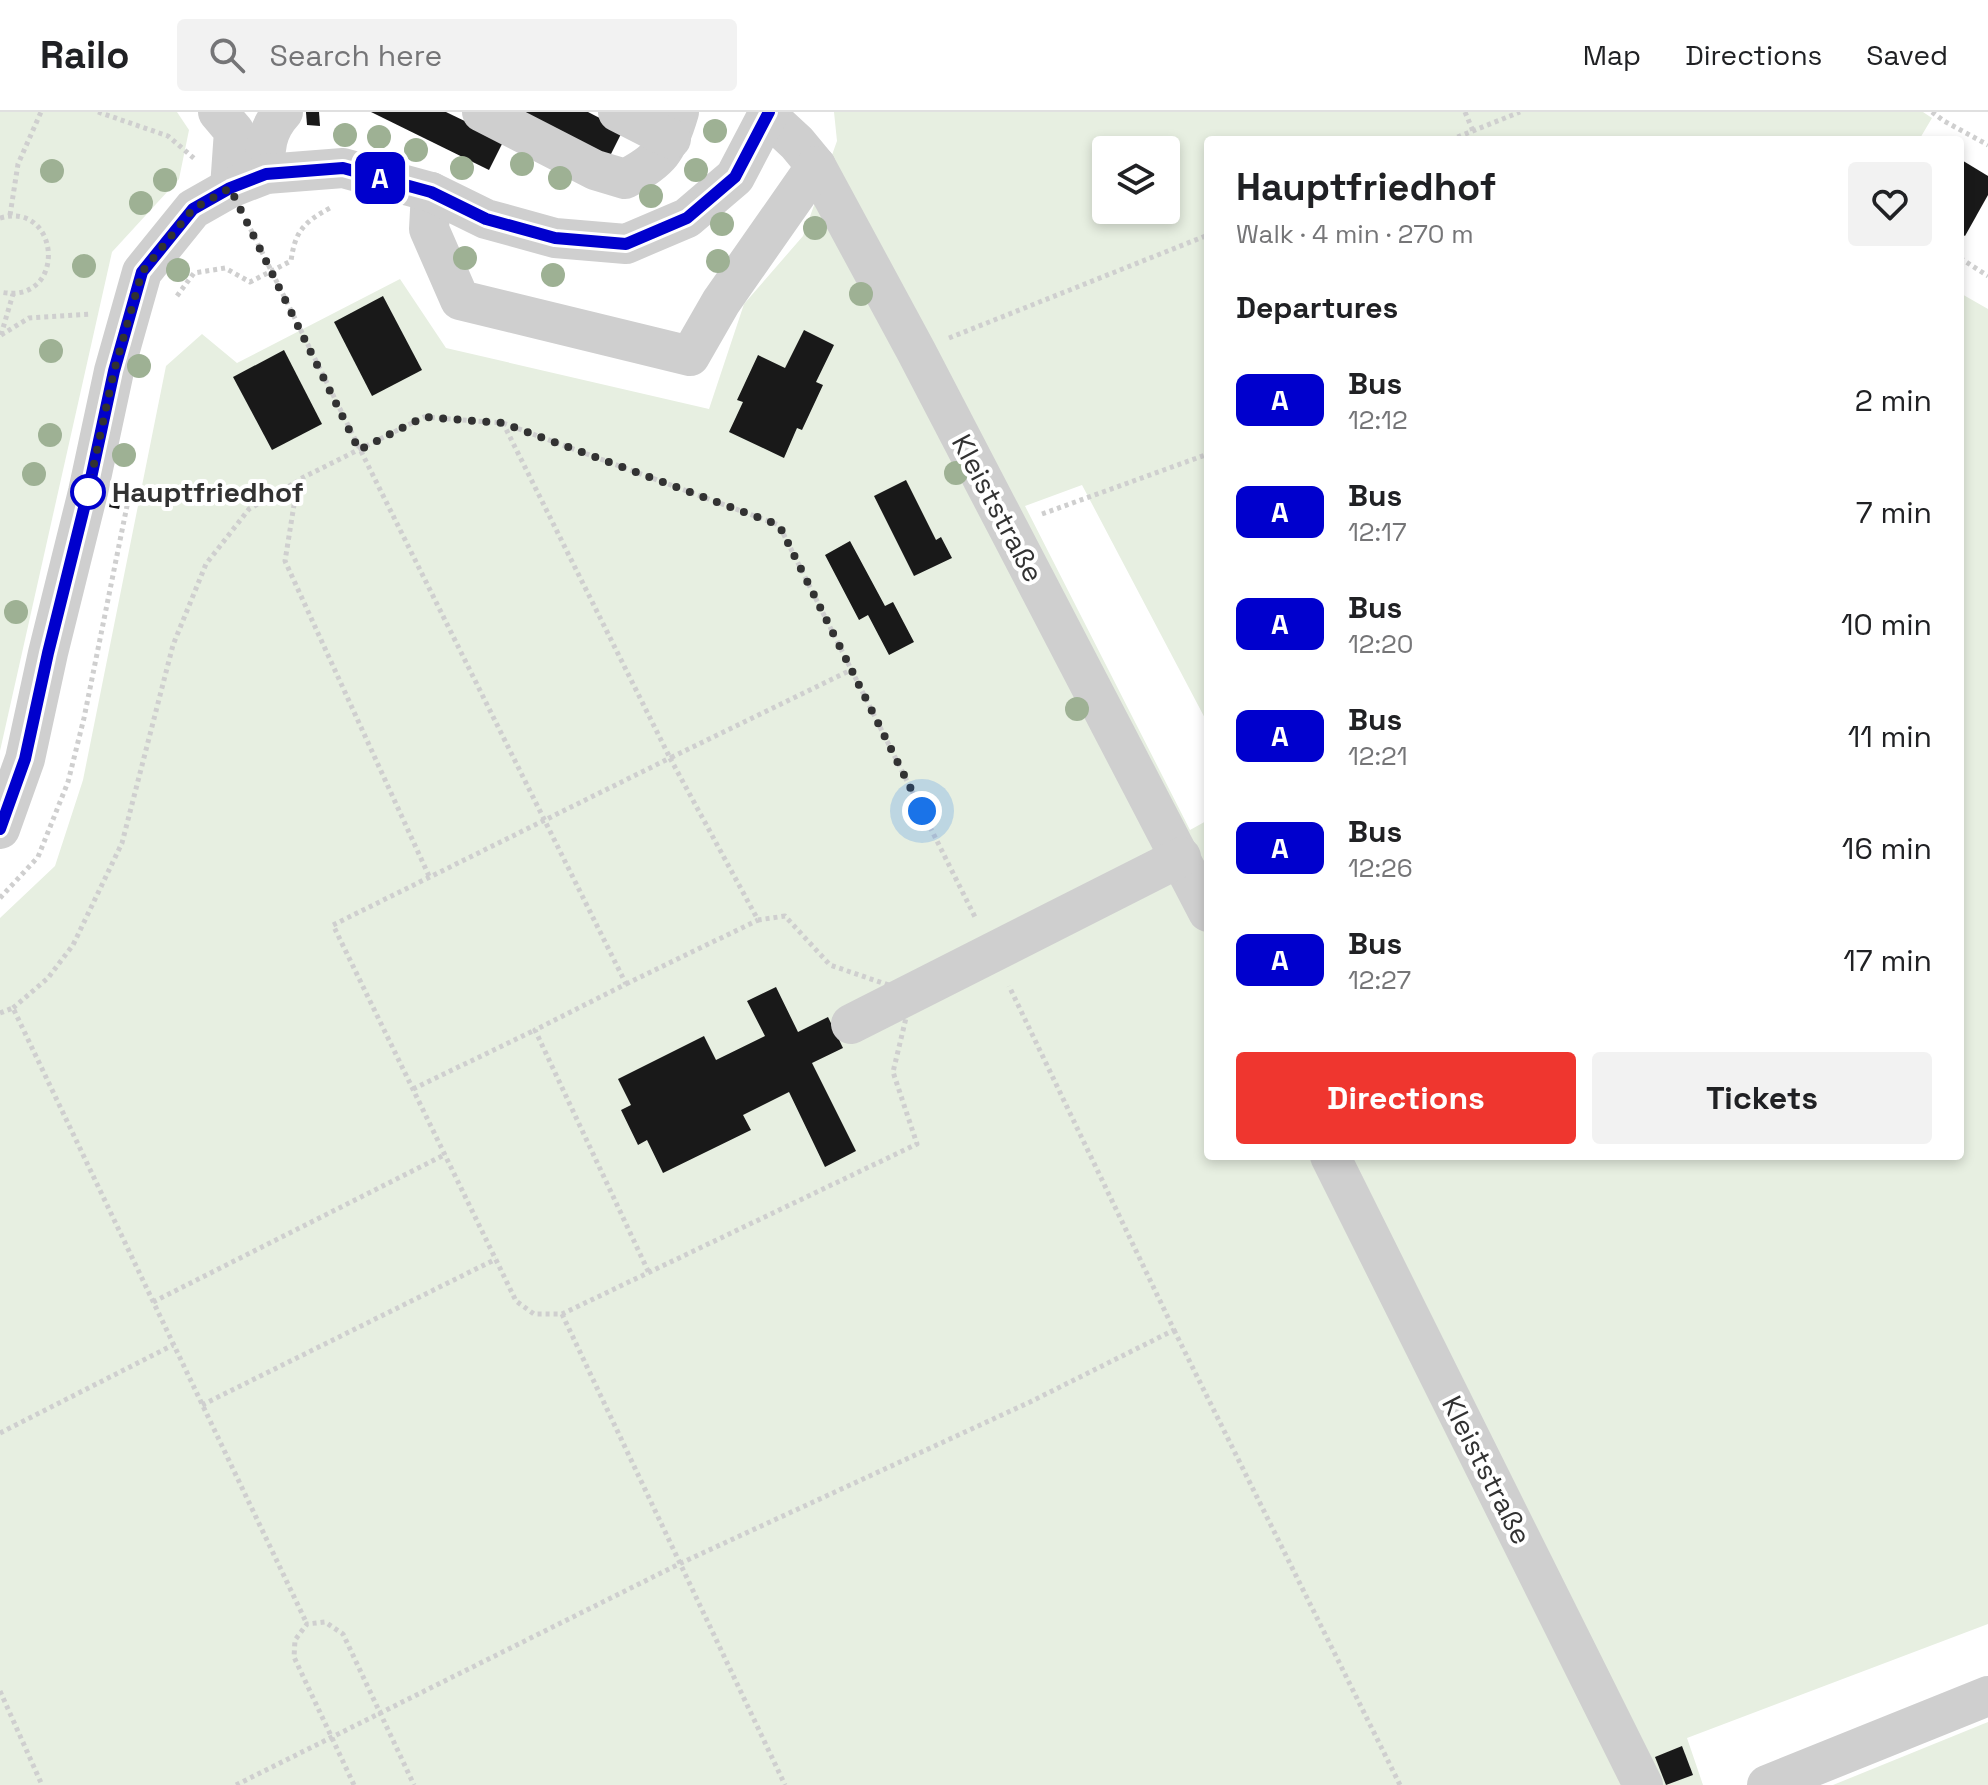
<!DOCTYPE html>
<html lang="en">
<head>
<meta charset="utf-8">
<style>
  :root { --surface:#fff; --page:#f2f2f2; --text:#202124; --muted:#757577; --line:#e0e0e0; --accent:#ef362f }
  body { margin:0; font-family:"Space Grotesk",sans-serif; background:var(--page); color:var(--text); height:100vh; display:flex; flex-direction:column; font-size:30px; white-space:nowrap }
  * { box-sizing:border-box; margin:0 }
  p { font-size:26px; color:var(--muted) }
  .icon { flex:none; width:44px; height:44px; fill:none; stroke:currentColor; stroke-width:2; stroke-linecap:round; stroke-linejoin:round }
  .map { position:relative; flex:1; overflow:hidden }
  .drawer { position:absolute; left:1204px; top:24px; width:760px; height:1024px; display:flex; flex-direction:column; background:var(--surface); border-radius:8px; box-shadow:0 4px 12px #0003 }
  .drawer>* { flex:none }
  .badge { padding:0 16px; border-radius:12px; font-size:28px; line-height:52px }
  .fabs { position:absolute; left:1092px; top:24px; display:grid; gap:16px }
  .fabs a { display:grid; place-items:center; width:88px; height:88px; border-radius:8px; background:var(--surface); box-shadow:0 4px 12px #0003; font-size:40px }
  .you { position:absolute; width:40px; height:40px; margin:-20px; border:6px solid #fff; border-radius:50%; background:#1a73e8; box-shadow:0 0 0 12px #1a73e833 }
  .map>.badge { position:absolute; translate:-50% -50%; box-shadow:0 0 0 4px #fff }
  h2 { padding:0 32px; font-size:30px; line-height:72px }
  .round { display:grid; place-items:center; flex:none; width:84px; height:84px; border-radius:8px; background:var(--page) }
  .overview { display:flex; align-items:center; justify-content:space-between; height:136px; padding:0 32px }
  h1 { font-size:38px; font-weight:700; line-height:60px }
  .action { display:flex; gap:16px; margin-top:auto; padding:16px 32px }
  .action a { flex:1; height:92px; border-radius:8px; background:var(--accent); color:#fff; font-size:32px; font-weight:700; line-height:92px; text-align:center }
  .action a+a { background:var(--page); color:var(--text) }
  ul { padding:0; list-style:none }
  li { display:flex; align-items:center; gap:24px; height:112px; padding:0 32px }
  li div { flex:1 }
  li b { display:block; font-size:30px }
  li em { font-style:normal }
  li .badge { min-width:88px; font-weight:700; text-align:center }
  header { display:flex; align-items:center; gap:48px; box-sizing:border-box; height:112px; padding:0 40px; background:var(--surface); border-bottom:2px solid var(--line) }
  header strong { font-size:38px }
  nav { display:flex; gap:44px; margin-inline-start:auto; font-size:28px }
  .search { width:560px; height:72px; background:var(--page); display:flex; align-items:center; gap:20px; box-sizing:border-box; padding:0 28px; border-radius:8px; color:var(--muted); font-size:30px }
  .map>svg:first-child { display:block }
</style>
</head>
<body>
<header>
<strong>Railo</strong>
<div class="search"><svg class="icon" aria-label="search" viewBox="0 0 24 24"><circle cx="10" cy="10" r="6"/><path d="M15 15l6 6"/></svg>Search here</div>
<nav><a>Map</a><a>Directions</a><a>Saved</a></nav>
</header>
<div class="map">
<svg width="1988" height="1673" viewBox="0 0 1988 1673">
  <rect width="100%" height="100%" fill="#fff"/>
  <g fill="#e7efe1" fill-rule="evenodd">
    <polygon points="0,0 177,0 189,18 179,67 112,140 0,639"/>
    <path d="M 834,0 L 1923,0 L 1932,6 L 1919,28 L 1208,28 L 1208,612 L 1082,373 L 1025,394 L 1190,718 L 1208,708 L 1208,1044 L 1960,1044 L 1960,181 L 1988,197 L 1988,1512 L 1687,1626 L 1703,1673 L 0,1673 L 0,806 L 55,754 L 83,668 L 166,254 L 202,222 L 237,251 L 400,167 L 446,236 L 709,297 L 744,192 L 803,124 L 837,29 ZM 1106,38 L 1166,38 L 1166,98 L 1106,98 Z"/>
    <polygon points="1988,1610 1988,1673 1833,1673"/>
  </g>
  <g fill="#191919">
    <polygon points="306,0 319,0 320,14 307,13"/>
    <polygon points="371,0 446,0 504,28 489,58"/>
    <polygon points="511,0 588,0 623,18 608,48"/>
    <polygon points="1960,47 1988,64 1988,83 1965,124 1960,121"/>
    <polygon points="383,184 422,258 372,284 334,210"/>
    <polygon points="804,218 834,233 816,270 823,273 802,318 797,316 784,346 729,320 743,290 737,288 758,243 785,256"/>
    <polygon points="284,238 322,312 272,338 233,265"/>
    <polygon points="906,368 936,428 941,425 952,446 914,464 874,384"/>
    <polygon points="114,373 124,376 119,397 109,395"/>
    <polygon points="850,429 885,494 893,490 914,530 889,543 868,503 859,508 825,443"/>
    <polygon points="776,875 798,920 828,905 843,936 812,951 856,1039 825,1055 789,980 743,1003 751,1018 663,1061 647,1028 638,1033 621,998 631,993 618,967 704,924 716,948 765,924 747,889"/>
    <polygon points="1682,1634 1693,1663 1666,1673 1655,1645"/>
  </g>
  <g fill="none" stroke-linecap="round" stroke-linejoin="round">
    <g stroke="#cfcfcf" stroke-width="5" stroke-dasharray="4 4" stroke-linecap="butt">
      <polyline points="98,0 168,24 196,48"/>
      <polyline points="1465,0 1473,19"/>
      <polyline points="1932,0 1944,9 1988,33"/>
      <polyline points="1450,28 1520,0"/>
      <polyline points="10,103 18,52 41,0"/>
      <path d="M 0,106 C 61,88 68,194 0,180"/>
      <polyline points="247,110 626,872 535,918 649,1161"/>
      <polyline points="1960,146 1988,164"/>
      <path d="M 177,184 L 194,161 L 225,156 L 250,170 L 291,149 C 295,119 304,110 330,96"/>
      <polyline points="1,223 29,206 91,202"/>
      <polyline points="1,223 13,182"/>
      <polyline points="949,226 1208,123"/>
      <polyline points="503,311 779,413 976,807"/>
      <polyline points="1042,402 1208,342"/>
      <polygon points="670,646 758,808 785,804 830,853 912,881 893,960 917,1032 562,1202 534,1202 516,1189 333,813"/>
      <polyline points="429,764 285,449 298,368 424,305 503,311 670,646 851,558"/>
      <polyline points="0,786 38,745 68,670 84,606 129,384"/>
      <polyline points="626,872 758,808"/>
      <polyline points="13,896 48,866 73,833 122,731 173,533 206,452 249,397 298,369"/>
      <polyline points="0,901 13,896 307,1512"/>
      <polyline points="413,977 535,918"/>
      <polyline points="153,1190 446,1042"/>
      <polyline points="562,1202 785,1673"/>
      <polyline points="1174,1218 1400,1673"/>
      <polyline points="202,1293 496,1147"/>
      <polyline points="0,1321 173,1233"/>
      <polyline points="0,1579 42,1673"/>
      <polyline points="236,1673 681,1451 1030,1290 1174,1218 1009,874"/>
      <polyline points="354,1673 294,1545 295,1528 307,1512 325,1510 343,1522 414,1673"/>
    </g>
    <g stroke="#cfcfcf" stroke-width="40">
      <polyline points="218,0 234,19 230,76"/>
      <path d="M 482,0 L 595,58 L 625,67 C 660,49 668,38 679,0"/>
      <polyline points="618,0 671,27"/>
      <polyline points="769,5 797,31 816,54 916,239 1208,800"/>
      <path d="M 266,62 C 264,38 266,18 283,0"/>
      <polyline points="431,80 429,117 460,188 690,244 721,190 816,54"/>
      <polyline points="0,717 25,647 48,541 88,380 114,259 142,160 193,97 230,76 266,62 343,56 431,80 486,107 555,126 626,132 687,106 735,65 769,0"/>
      <polyline points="851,912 1181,745"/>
      <polyline points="1330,1044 1643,1673"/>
      <polyline points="1767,1673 1988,1584"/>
    </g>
  </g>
  <g fill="#9eb194">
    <circle cx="715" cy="19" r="12"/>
    <circle cx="345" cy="23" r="12"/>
    <circle cx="379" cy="25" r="12"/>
    <circle cx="416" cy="38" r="12"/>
    <circle cx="522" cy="52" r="12"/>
    <circle cx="462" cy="56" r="12"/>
    <circle cx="696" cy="58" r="12"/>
    <circle cx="52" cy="59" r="12"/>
    <circle cx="560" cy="66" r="12"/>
    <circle cx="165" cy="68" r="12"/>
    <circle cx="651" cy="84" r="12"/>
    <circle cx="141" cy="91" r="12"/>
    <circle cx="722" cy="112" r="12"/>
    <circle cx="815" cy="116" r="12"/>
    <circle cx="465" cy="146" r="12"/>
    <circle cx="718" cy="149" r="12"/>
    <circle cx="84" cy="154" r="12"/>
    <circle cx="178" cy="158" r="12"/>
    <circle cx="553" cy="163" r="12"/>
    <circle cx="861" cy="182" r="12"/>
    <circle cx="51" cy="239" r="12"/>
    <circle cx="139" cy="254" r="12"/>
    <circle cx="50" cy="323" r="12"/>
    <circle cx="124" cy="343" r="12"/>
    <circle cx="956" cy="361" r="12"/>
    <circle cx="34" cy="362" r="12"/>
    <circle cx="16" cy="500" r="12"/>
    <circle cx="1077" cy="597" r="12"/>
  </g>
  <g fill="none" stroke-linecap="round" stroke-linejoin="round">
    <defs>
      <polyline id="line" points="0,717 25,647 48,541 88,380 114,259 142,160 193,97 230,76 266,62 343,56 431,80 486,107 555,126 626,132 687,106 735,65 769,0"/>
    </defs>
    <use href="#line" stroke="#fff" stroke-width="18"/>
    <use href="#line" stroke="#0000cd" stroke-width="12"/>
    <polyline stroke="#323232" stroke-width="8" stroke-dasharray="0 14.4" points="88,380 114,259 142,160 193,97 230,76 359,338 424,305 503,311 779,413 922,699"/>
  </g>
  <circle fill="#fff" stroke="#0000cd" stroke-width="4" cx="88" cy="380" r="16"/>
  <g text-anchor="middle" stroke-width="8" stroke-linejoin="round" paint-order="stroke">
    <g font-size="28" font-weight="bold" fill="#323232" stroke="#fff" text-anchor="start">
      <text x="112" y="390">Hauptfriedhof</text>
    </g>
    <g font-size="28" fill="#323232" stroke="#fff">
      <text transform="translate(998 396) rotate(62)" y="10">Kleiststraße</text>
      <text transform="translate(1487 1358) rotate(63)" y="10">Kleiststraße</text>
    </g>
  </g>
</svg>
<div class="fabs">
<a><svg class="icon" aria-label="layers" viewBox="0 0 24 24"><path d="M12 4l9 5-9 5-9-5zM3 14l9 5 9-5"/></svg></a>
</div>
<div class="you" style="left:922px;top:699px"></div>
<b class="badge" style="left:380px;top:66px;background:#0000cd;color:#fff">A</b>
<section class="drawer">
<div class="overview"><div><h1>Hauptfriedhof</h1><p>Walk · 4 min · 270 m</p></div><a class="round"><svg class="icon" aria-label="heart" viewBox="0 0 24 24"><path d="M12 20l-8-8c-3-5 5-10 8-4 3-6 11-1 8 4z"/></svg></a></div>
<h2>Departures</h2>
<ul>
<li><span class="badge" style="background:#0000cd;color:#fff">A</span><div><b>Bus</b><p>12:12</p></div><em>2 min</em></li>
<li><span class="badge" style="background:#0000cd;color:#fff">A</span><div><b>Bus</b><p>12:17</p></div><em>7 min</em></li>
<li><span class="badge" style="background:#0000cd;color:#fff">A</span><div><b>Bus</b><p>12:20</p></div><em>10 min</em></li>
<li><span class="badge" style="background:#0000cd;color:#fff">A</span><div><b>Bus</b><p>12:21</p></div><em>11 min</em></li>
<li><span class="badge" style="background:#0000cd;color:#fff">A</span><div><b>Bus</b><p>12:26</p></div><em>16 min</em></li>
<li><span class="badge" style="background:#0000cd;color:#fff">A</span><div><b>Bus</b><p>12:27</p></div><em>17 min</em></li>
</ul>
<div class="action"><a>Directions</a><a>Tickets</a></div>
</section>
</div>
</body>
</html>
